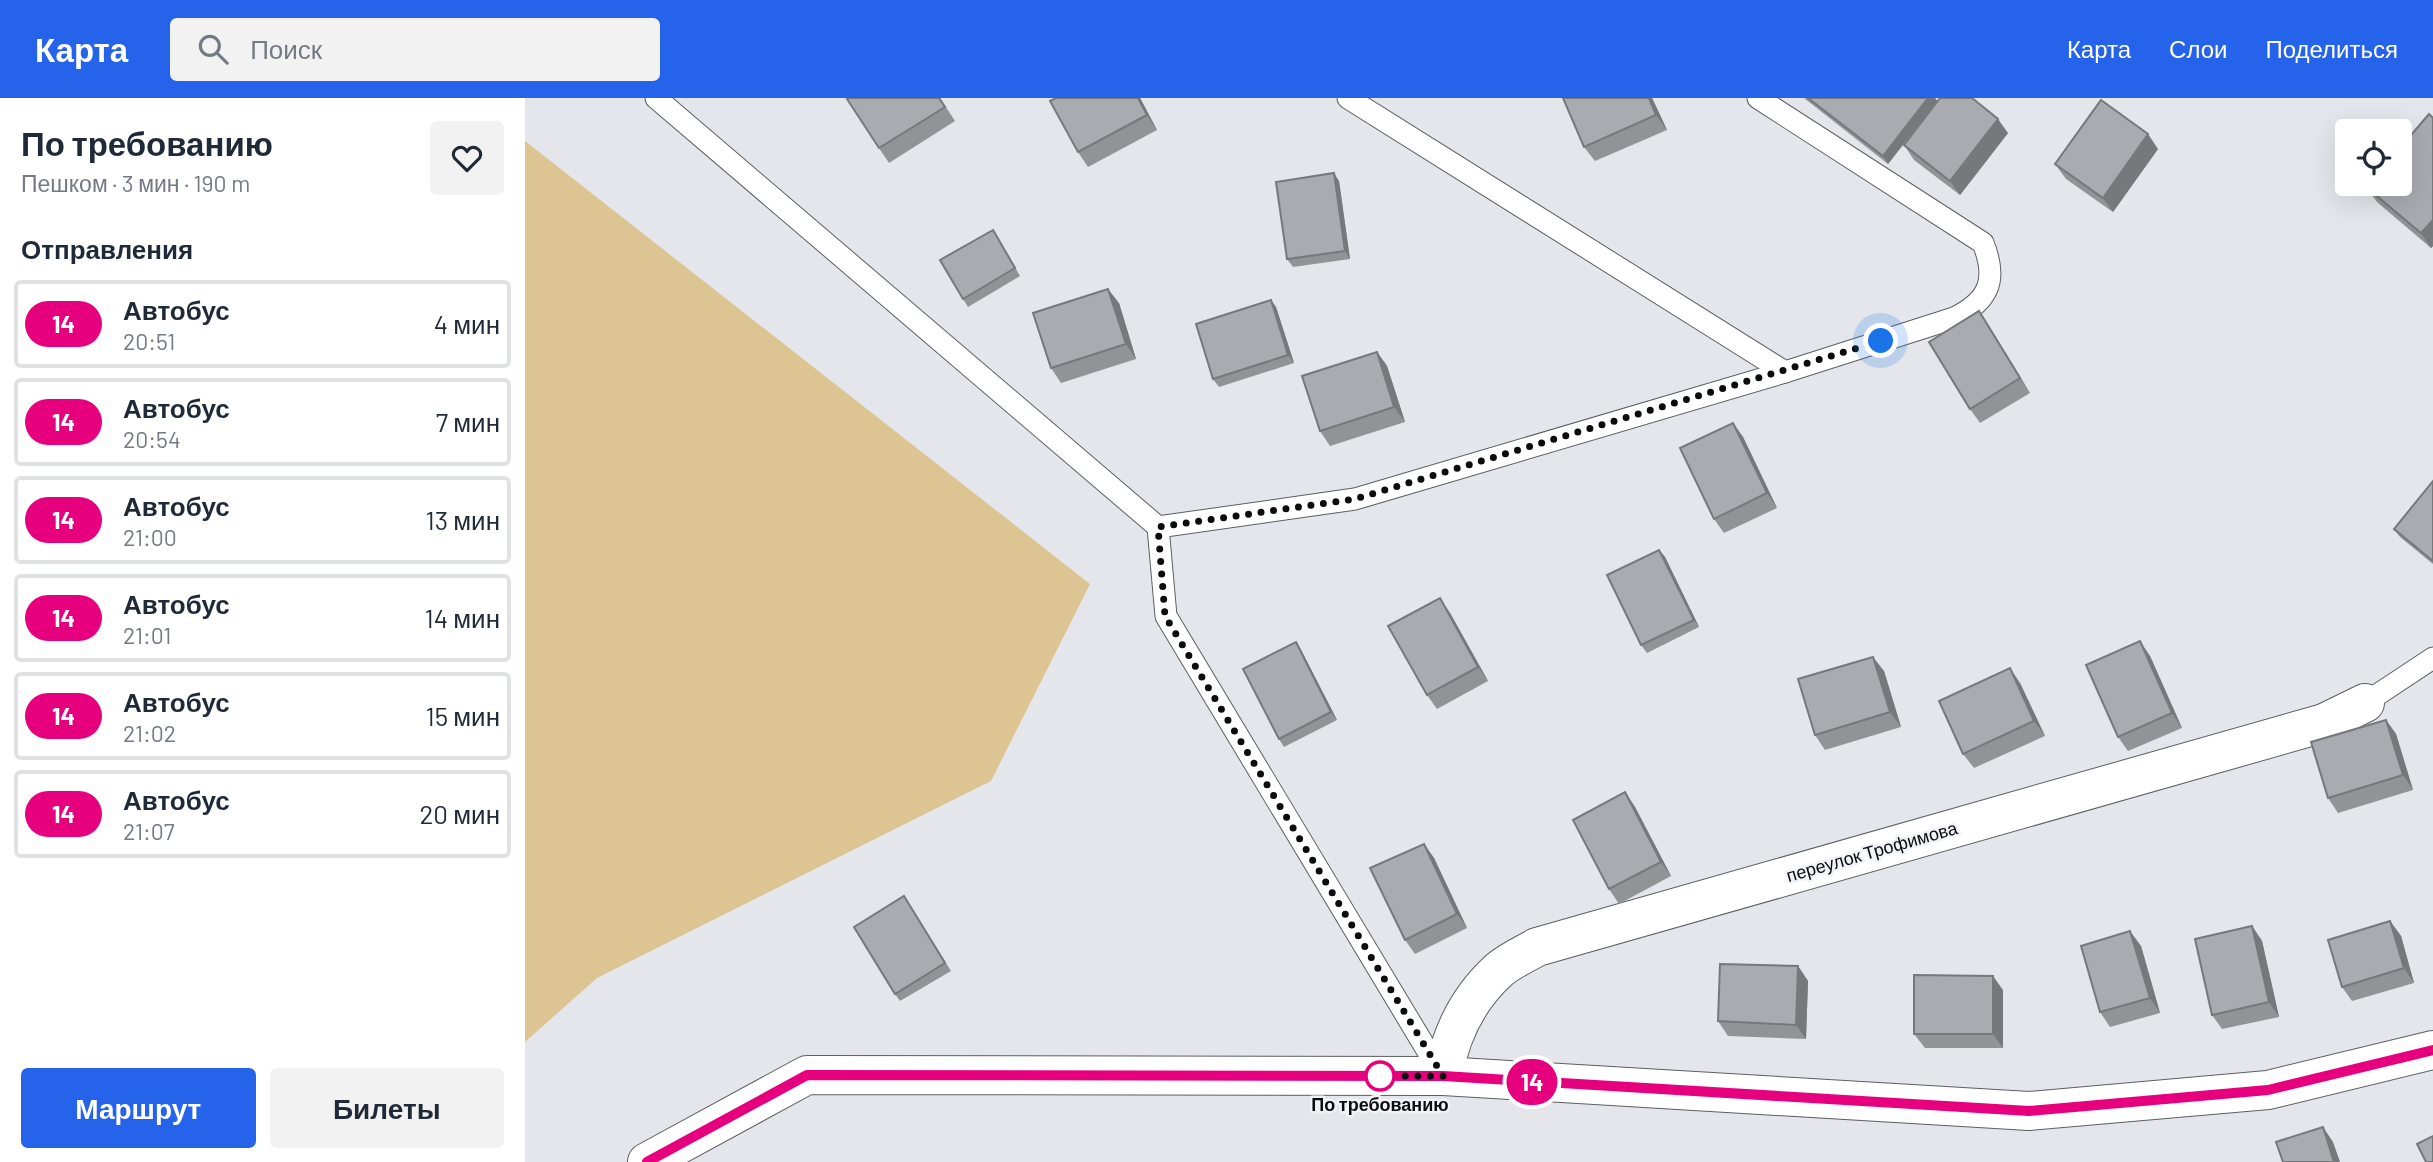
<!DOCTYPE html>
<html lang="ru">
<head>
<meta charset="utf-8">
<style>
  :root { --surface:#fff; --page:#f2f2f3; --text:#1f2937; --muted:#747a83; --line:#e0e1e3; --accent:#2563eb }
  body { margin:0; font-family:Barlow,sans-serif; background:var(--page); color:var(--text); height:100vh; display:flex; flex-direction:column; font-size:26px; white-space:nowrap }
  * { box-sizing:border-box; margin:0 }
  p { font-size:23px; color:var(--muted) }
  .icon { flex:none; width:38px; height:38px; fill:none; stroke:currentColor; stroke-width:2; stroke-linecap:round; stroke-linejoin:round }
  .map { position:relative; flex:1; overflow:hidden }
  .details { display:flex; flex-direction:column; background:var(--surface); width:525px }
  .details>* { flex:none }
  .badge { padding:0 14px; border-radius:23px; font-size:24px; line-height:46px }
  .buttons { position:absolute; left:1810px; top:21px; display:grid; gap:14px }
  .buttons a { display:grid; place-items:center; width:77px; height:77px; border-radius:7px; background:var(--surface); box-shadow:0 7px 28px #0002; font-size:35px }
  .you { position:absolute; width:35px; height:35px; margin:-18px; border:5px solid #fff; border-radius:50%; background:#1a73e8; box-shadow:0 0 0 10px #1a73e833 }
  .map>.badge { position:absolute; translate:-50% -50%; box-shadow:0 0 0 4px #fff }
  h2 { padding:0 21px; font-size:26px; line-height:63px }
  .round { display:grid; place-items:center; flex:none; width:74px; height:74px; border-radius:7px; background:var(--page) }
  .headline { display:flex; align-items:center; justify-content:space-between; height:119px; padding:0 21px }
  h1 { font-size:33px; font-weight:600; line-height:52px }
  .primary-button { display:flex; gap:14px; margin-top:auto; padding:14px 21px }
  .primary-button a { flex:1; height:80px; border-radius:7px; background:var(--accent); color:#fff; font-size:28px; font-weight:600; line-height:80px; text-align:center }
  .primary-button a+a { background:var(--page); color:var(--text) }
  ul { padding:0; list-style:none }
  li { display:flex; align-items:center; gap:21px; height:88px; margin:0 14px 10px; padding:0 7px; border:4px solid var(--line); border-radius:7px }
  li div { flex:1 }
  li b { display:block; font-size:26px }
  li em { font-style:normal }
  li .badge { min-width:77px; font-weight:700; text-align:center }
  header { display:flex; align-items:center; gap:42px; box-sizing:border-box; height:98px; padding:0 35px; background:var(--accent); color:#fff }
  header strong { font-size:33px }
  nav { display:flex; gap:38px; margin-inline-start:auto; font-size:24px }
  .search { width:490px; height:63px; background:var(--page); display:flex; align-items:center; gap:18px; box-sizing:border-box; padding:0 24px; border-radius:7px; color:var(--muted); font-size:26px }
  main { display:flex; flex:1; min-height:0 }
  .map>svg:first-child { display:block }
</style>
</head>
<body>
<header>
<strong>Карта</strong>
<div class="search"><svg class="icon" aria-label="search" viewBox="0 0 24 24"><circle cx="10" cy="10" r="6"/><path d="M15 15l6 6"/></svg>Поиск</div>
<nav><a>Карта</a><a>Слои</a><a>Поделиться</a></nav>
</header>
<main>
<section class="details">
<div class="headline"><div><h1>По требованию</h1><p>Пешком · 3 мин · 190 m</p></div><a class="round"><svg class="icon" aria-label="heart" viewBox="0 0 24 24"><path d="M12 20l-8-8c-3-5 5-10 8-4 3-6 11-1 8 4z"/></svg></a></div>
<h2>Отправления</h2>
<ul>
<li><span class="badge" style="background:#e6007e;color:#fff">14</span><div><b>Автобус</b><p>20:51</p></div><em>4 мин</em></li>
<li><span class="badge" style="background:#e6007e;color:#fff">14</span><div><b>Автобус</b><p>20:54</p></div><em>7 мин</em></li>
<li><span class="badge" style="background:#e6007e;color:#fff">14</span><div><b>Автобус</b><p>21:00</p></div><em>13 мин</em></li>
<li><span class="badge" style="background:#e6007e;color:#fff">14</span><div><b>Автобус</b><p>21:01</p></div><em>14 мин</em></li>
<li><span class="badge" style="background:#e6007e;color:#fff">14</span><div><b>Автобус</b><p>21:02</p></div><em>15 мин</em></li>
<li><span class="badge" style="background:#e6007e;color:#fff">14</span><div><b>Автобус</b><p>21:07</p></div><em>20 мин</em></li>
</ul>
<div class="primary-button"><a>Маршрут</a><a>Билеты</a></div>
</section>
<div class="map">
<svg width="1908" height="1064" viewBox="0 0 1908 1064">
  <rect width="100%" height="100%" fill="#e4e6eb"/>
  <polygon fill="#dcc593" points="0,43 565,486 466,683 72,880 0,944"/>
  <g fill="none" stroke-linecap="round" stroke-linejoin="round">
    <defs>
      <g id="service">
        <path d="M 131,0 L 633,429 L 830,401 L 1260,274 L 1429,220 C 1464,203 1473,182 1458,145 L 1233,0"/>
        <polyline points="823,0 1260,274"/>
        <polyline points="633,429 641,518 917,977"/>
        <polyline points="1840,605 1908,560"/>
      </g>
      <path id="minor" d="M 918,978 C 925,938 942,901 974,872 C 984,863 1000,856 1012,849 L 1799,625 L 1840,605"/>
      <polyline id="tertiary" points="122,1064 282,977 918,978 1504,1013 1743,992 1908,952"/>
    </defs>
    <use href="#service" stroke="#5c5e62" stroke-width="23"/>
    <use href="#minor" stroke="#5c5e62" stroke-width="40"/>
    <use href="#tertiary" stroke="#5c5e62" stroke-width="40"/>
    <use href="#service" stroke="#fff" stroke-width="21"/>
    <use href="#minor" stroke="#fff" stroke-width="38"/>
    <use href="#tertiary" stroke="#fff" stroke-width="38"/>
  </g>
  <g fill="#919397">
    <polygon points="415,0 430,23 364,65 354,50"/>
    <polygon points="615,0 632,32 563,69 553,54"/>
    <polygon points="1127,0 1142,32 1070,63 1059,49"/>
    <polygon points="1279,0 1410,0 1412,3 1363,66"/>
    <polygon points="1908,20 1908,148 1906,150 1852,104 1841,89"/>
    <polygon points="1483,35 1435,97 1389,62 1379,47"/>
    <polygon points="1633,51 1588,114 1541,81 1530,66"/>
    <polygon points="814,83 825,161 768,169 762,161"/>
    <polygon points="473,139 495,178 443,209 438,201"/>
    <polygon points="746,202 751,209 769,265 694,289 688,281"/>
    <polygon points="594,205 611,261 536,285 526,270"/>
    <polygon points="1464,228 1505,295 1455,325 1445,311"/>
    <polygon points="852,254 862,268 880,324 805,348 795,333"/>
    <polygon points="1208,325 1218,339 1252,410 1199,435 1189,421"/>
    <polygon points="1908,383 1908,466 1875,439 1869,431"/>
    <polygon points="1134,452 1140,459 1174,529 1122,555 1116,547"/>
    <polygon points="925,515 963,583 912,611 902,597"/>
    <polygon points="771,544 776,552 812,622 759,649 754,641"/>
    <polygon points="1625,558 1657,630 1603,653 1593,639"/>
    <polygon points="1359,573 1376,629 1300,652 1290,637"/>
    <polygon points="1495,585 1520,638 1449,670 1438,656"/>
    <polygon points="1861,622 1871,636 1888,692 1813,715 1803,700"/>
    <polygon points="1100,694 1110,709 1146,778 1094,806 1084,791"/>
    <polygon points="899,746 909,760 942,830 890,856 880,842"/>
    <polygon points="384,806 426,873 375,903 370,896"/>
    <polygon points="1865,823 1876,838 1889,885 1827,903 1817,889"/>
    <polygon points="1727,828 1737,843 1754,919 1697,931 1687,917"/>
    <polygon points="1616,848 1635,915 1585,929 1575,914"/>
    <polygon points="1273,868 1283,883 1281,941 1203,938 1193,923"/>
    <polygon points="1478,892 1478,950 1400,950 1389,936"/>
  </g>
  <g fill="#76787b">
    <polygon points="613,0 615,0 632,32 622,17"/>
    <polygon points="1124,0 1127,0 1142,32 1131,17"/>
    <polygon points="1403,0 1410,0 1412,3 1363,66 1358,58"/>
    <polygon points="1473,21 1483,35 1435,97 1425,83"/>
    <polygon points="1623,36 1633,51 1588,114 1578,100"/>
    <polygon points="809,75 814,83 825,161 820,153"/>
    <polygon points="1908,122 1908,148 1906,150 1896,135"/>
    <polygon points="583,191 594,205 611,261 601,246"/>
    <polygon points="746,202 751,209 769,265 763,257"/>
    <polygon points="1454,213 1464,228 1505,295 1495,280"/>
    <polygon points="852,254 862,268 880,324 869,309"/>
    <polygon points="1208,325 1218,339 1252,410 1242,395"/>
    <polygon points="1134,452 1140,459 1174,529 1169,522"/>
    <polygon points="915,500 925,515 963,583 953,569"/>
    <polygon points="1615,543 1625,558 1657,630 1647,615"/>
    <polygon points="771,544 776,552 812,622 806,614"/>
    <polygon points="1348,559 1359,573 1376,629 1365,614"/>
    <polygon points="1485,570 1495,585 1520,638 1509,623"/>
    <polygon points="1861,622 1871,636 1888,692 1878,677"/>
    <polygon points="1100,694 1110,709 1146,778 1136,764"/>
    <polygon points="899,746 909,760 942,830 932,816"/>
    <polygon points="1865,823 1876,838 1889,885 1879,870"/>
    <polygon points="1727,828 1737,843 1754,919 1744,904"/>
    <polygon points="1605,833 1616,848 1635,915 1625,900"/>
    <polygon points="1273,868 1283,883 1281,941 1271,927"/>
    <polygon points="1468,878 1478,892 1478,950 1468,936"/>
    <polygon points="1798,1029 1808,1044 1815,1064 1809,1064"/>
  </g>
  <g fill="#a9abb0" stroke="#76787b" stroke-width="2">
    <polygon points="324,0 414,0 420,9 354,50 322,1"/>
    <polygon points="531,0 613,0 622,17 553,54 525,3"/>
    <polygon points="1038,0 1124,0 1131,17 1059,49"/>
    <polygon points="1283,0 1403,0 1358,58"/>
    <polygon points="1415,0 1447,0 1473,21 1425,83 1379,47"/>
    <polygon points="1576,2 1623,36 1578,100 1530,66"/>
    <polygon points="1904,16 1908,20 1908,122 1896,135 1841,89 1844,86 1874,86 1874,51"/>
    <polygon points="809,75 820,153 762,161 751,84"/>
    <polygon points="468,132 490,170 438,201 415,162"/>
    <polygon points="583,191 601,246 526,270 508,215"/>
    <polygon points="746,202 763,257 688,281 671,226"/>
    <polygon points="1454,213 1495,280 1445,311 1404,244"/>
    <polygon points="852,254 869,309 795,333 777,278"/>
    <polygon points="1208,325 1242,395 1189,421 1155,350"/>
    <polygon points="1908,383 1908,463 1869,431"/>
    <polygon points="1134,452 1169,522 1116,547 1082,477"/>
    <polygon points="915,500 953,569 902,597 863,528"/>
    <polygon points="1615,543 1647,615 1593,639 1561,567"/>
    <polygon points="771,544 806,614 754,641 718,571"/>
    <polygon points="1348,559 1365,614 1290,637 1273,581"/>
    <polygon points="1485,570 1509,623 1438,656 1414,603"/>
    <polygon points="1861,622 1878,677 1803,700 1786,644"/>
    <polygon points="1100,694 1136,764 1084,791 1048,722"/>
    <polygon points="899,746 932,816 880,842 845,770"/>
    <polygon points="379,798 420,865 370,896 329,829"/>
    <polygon points="1865,823 1879,870 1817,889 1803,842"/>
    <polygon points="1727,828 1744,904 1687,917 1670,841"/>
    <polygon points="1605,833 1625,900 1575,914 1556,848"/>
    <polygon points="1195,866 1273,868 1271,927 1193,923"/>
    <polygon points="1389,877 1468,878 1468,936 1389,936"/>
    <polygon points="1798,1029 1809,1064 1758,1064 1751,1044"/>
    <polygon points="1908,1038 1908,1064 1901,1064 1892,1046"/>
  </g>
  <g fill="none" stroke-linecap="round" stroke-linejoin="round">
    <defs>
      <polyline id="line" points="122,1064 282,977 918,978 1504,1013 1743,992 1908,952"/>
    </defs>
    <use href="#line" stroke="#fff" stroke-width="16"/>
    <use href="#line" stroke="#e6007e" stroke-width="10"/>
    <polyline stroke="#0b0c0d" stroke-width="7" stroke-dasharray="0 12.6" points="855,978 918,978 640,518 633,429 830,401 1356,243"/>
  </g>
  <circle fill="#fff" stroke="#e6007e" stroke-width="3.5" cx="855" cy="978" r="14"/>
  <g text-anchor="middle" stroke-width="5" stroke-linejoin="round" paint-order="stroke">
    <g font-size="18" fill="#0b0c0d" stroke="#f2f3f9">
      <text transform="translate(1347 754) rotate(-16)" y="6">переулок Трофимова</text>
    </g>
    <g font-size="18" font-weight="bold" fill="#0b0c0d" stroke="#f2f3f9">
      <text x="855" y="1013">По требованию</text>
    </g>
  </g>
</svg>
<div class="buttons">
<a><svg class="icon" aria-label="locate" viewBox="0 0 24 24"><circle cx="12" cy="12" r="6"/><path d="M12 2v4M12 18v4M2 12h4M18 12h4"/></svg></a>
</div>
<div class="you" style="left:1356px;top:243px"></div>
<b class="badge" style="left:1007px;top:984px;background:#e6007e;color:#fff">14</b>
</div>
</main>
</body>
</html>
